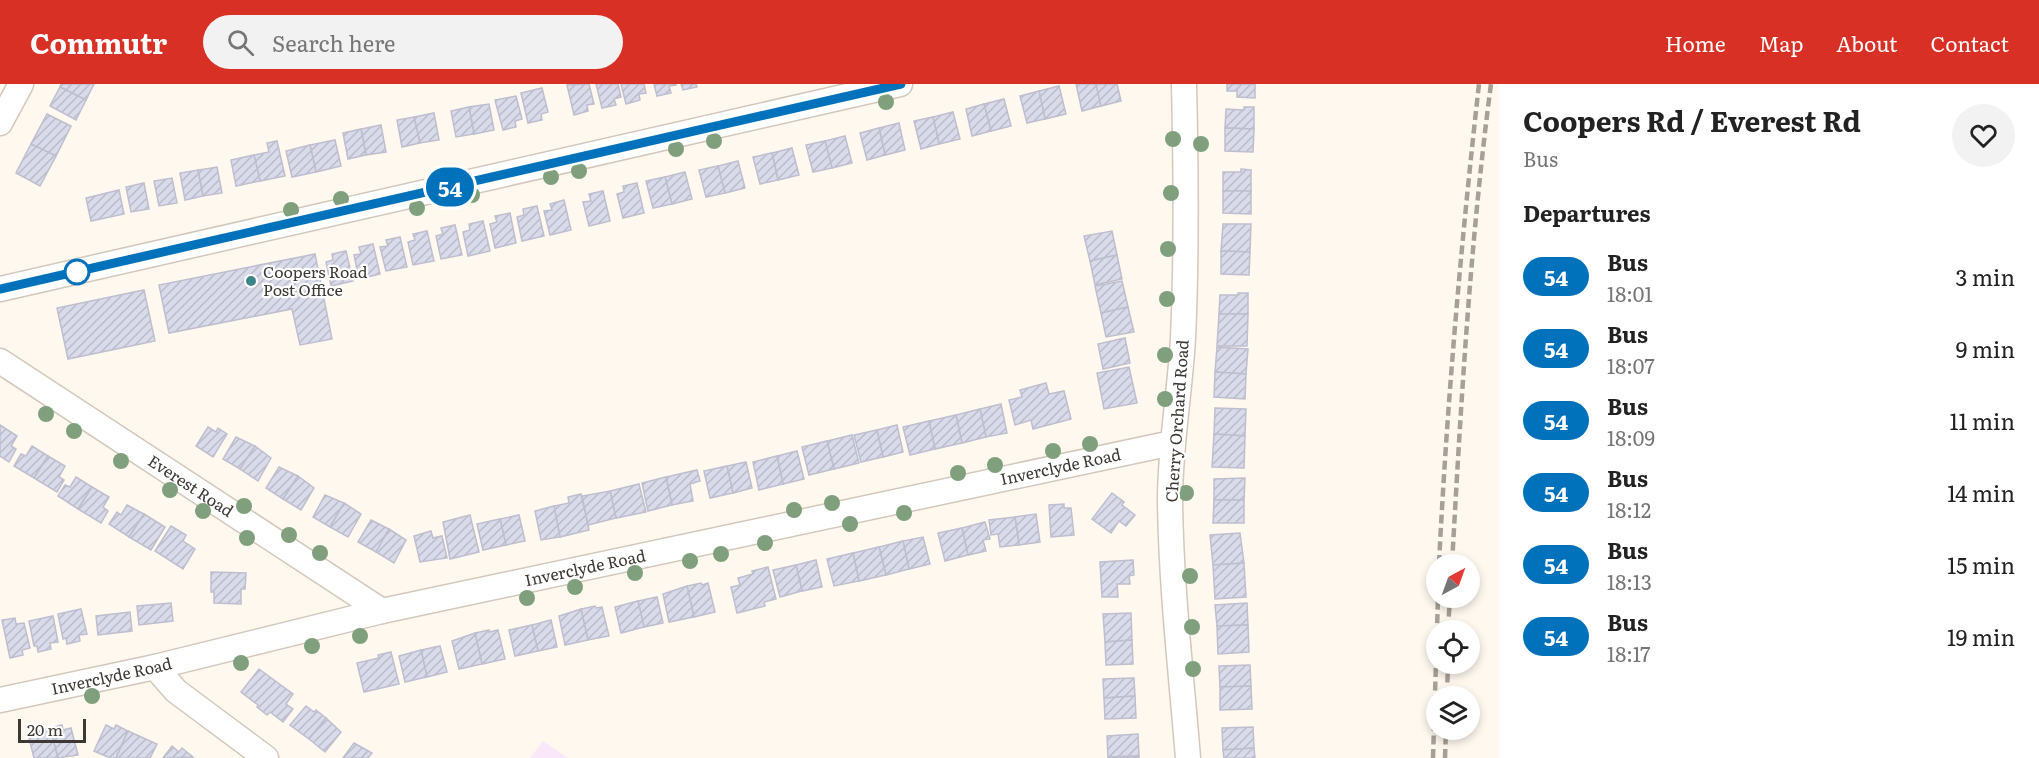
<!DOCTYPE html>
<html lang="en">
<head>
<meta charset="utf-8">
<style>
  :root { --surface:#fff; --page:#f2f2f2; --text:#222; --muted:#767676; --accent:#d93025 }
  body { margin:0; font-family:Literata,serif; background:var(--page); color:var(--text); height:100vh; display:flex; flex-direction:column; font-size:22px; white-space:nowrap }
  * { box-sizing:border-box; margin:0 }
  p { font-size:20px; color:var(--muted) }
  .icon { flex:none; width:33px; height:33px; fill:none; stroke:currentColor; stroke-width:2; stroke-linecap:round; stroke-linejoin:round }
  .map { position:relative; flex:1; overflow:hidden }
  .details { display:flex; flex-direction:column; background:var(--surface); width:540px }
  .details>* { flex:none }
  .badge { padding:0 12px; border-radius:20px; font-size:21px; line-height:39px }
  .needle { width:39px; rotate:41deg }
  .fabs { position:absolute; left:1426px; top:470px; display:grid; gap:12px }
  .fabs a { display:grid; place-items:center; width:54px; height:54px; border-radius:50%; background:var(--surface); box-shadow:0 3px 9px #0003; font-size:30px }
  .scale { position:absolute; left:18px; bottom:15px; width:68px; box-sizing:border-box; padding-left:6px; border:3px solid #3d3833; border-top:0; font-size:16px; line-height:21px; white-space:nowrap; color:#3d3833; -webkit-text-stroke:4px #fff; paint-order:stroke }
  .map>.badge { position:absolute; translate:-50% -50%; box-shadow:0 0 0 3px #fff }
  h2 { padding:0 24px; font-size:22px; line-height:54px }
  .round { display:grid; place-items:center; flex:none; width:63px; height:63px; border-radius:32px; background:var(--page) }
  .head { display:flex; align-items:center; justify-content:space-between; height:102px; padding:0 24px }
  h1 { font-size:28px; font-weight:700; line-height:45px }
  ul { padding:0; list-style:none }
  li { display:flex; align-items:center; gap:18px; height:72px; padding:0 24px }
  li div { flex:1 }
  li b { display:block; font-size:22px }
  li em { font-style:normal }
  li .badge { min-width:66px; font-weight:700; text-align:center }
  header { display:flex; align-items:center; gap:36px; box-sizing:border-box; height:84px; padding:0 30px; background:var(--accent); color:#fff }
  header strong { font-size:28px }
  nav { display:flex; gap:33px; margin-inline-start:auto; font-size:21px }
  .search { width:420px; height:54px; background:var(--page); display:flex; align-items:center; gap:15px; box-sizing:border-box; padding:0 21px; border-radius:33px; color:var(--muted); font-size:22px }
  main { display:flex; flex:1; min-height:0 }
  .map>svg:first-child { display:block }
</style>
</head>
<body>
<header>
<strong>Commutr</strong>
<div class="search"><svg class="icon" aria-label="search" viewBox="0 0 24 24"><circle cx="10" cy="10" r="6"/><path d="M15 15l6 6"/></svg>Search here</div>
<nav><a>Home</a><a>Map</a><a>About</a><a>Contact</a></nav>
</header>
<main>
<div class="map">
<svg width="1499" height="674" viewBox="0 0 1499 674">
  <defs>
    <pattern id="building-hatch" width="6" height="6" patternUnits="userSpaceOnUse" patternTransform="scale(1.5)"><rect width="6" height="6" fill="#d9daea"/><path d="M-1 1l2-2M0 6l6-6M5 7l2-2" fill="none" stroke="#bbbcc9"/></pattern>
  </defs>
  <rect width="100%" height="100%" fill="#fff8ef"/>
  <polygon fill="#fae8fa" points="543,657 568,674 530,674"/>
  <g fill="url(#building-hatch)" stroke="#bebece" stroke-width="1.5">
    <polygon points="61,0 94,0 86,16 60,3"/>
    <polygon points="589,0 594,20 587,21 588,27 574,31 567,1"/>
    <polygon points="596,0 618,0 621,13 614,15 616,21 602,24"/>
    <polygon points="621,0 644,0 646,9 639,10 640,16 626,20"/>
    <polygon points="654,0 676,0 676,1 669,2 671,9 657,12"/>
    <polygon points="681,0 696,0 697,3 683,6"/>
    <polygon points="1076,0 1096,0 1101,22 1082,27"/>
    <polygon points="1096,0 1117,0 1121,17 1101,22"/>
    <polygon points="1227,0 1255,0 1255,14 1237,13 1237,7 1227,7"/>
    <polygon points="1059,2 1066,30 1045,35 1039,7"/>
    <polygon points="60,3 86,16 76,36 50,22"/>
    <polygon points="542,4 548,28 541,30 542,36 528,39 521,9"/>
    <polygon points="1039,7 1045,35 1027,39 1020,12"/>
    <polygon points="516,12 522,35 515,37 516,43 503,46 495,16"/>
    <polygon points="1004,15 1011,42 991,47 984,20"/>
    <polygon points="489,20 494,46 474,50 469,23"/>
    <polygon points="984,20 991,47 972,52 966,25"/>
    <polygon points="469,23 474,50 456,53 451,27"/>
    <polygon points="1244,23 1254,23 1254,45 1225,44 1226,25 1244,26"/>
    <polygon points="953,28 960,55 939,60 933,33"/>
    <polygon points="434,29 439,56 420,59 414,33"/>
    <polygon points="47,30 71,42 56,72 31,60"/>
    <polygon points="414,33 420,59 402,63 397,36"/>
    <polygon points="933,33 939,60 921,65 914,37"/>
    <polygon points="899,39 905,66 885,71 879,44"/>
    <polygon points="381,41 386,68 366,71 361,45"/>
    <polygon points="879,44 885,71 867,76 860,49"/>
    <polygon points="1225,44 1254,45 1253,68 1225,67"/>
    <polygon points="361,45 366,71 348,75 343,49"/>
    <polygon points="845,52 852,79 832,84 825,57"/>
    <polygon points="335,56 341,82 316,88 310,61"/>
    <polygon points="277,57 285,92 260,97 254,71 269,68 267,59"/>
    <polygon points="825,57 832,84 813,88 806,61"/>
    <polygon points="31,60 56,72 40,102 16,89"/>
    <polygon points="310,61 316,88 292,93 286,67"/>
    <polygon points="792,64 799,91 778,96 772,69"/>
    <polygon points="772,69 778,96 760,100 753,73"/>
    <polygon points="254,71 260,97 236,102 231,76"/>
    <polygon points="738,77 745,104 725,109 718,82"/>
    <polygon points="718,82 725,109 706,113 699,86"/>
    <polygon points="217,83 222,109 203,112 198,86"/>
    <polygon points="1241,85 1251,86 1251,107 1223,107 1223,88 1241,88"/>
    <polygon points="198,86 203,112 185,116 180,89"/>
    <polygon points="685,88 692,115 672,120 665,93"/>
    <polygon points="665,93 672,120 653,124 646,97"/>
    <polygon points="172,94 177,119 159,122 154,97"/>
    <polygon points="144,99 149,125 131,128 126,103"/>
    <polygon points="637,99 644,129 623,134 617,110 624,108 623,102"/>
    <polygon points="119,106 124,130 91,137 86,114"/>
    <polygon points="603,107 610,137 589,142 583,118 591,117 589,110"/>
    <polygon points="1223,107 1251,107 1251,130 1223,129"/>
    <polygon points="564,116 571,146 550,151 544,127 552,126 550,120"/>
    <polygon points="537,122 544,152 522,157 517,133 524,131 523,125"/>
    <polygon points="510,129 516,159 495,164 490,140 497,138 495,132"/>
    <polygon points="483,137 490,167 468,172 463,148 470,146 469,140"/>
    <polygon points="1223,140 1251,140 1250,168 1221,167"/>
    <polygon points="455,141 462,171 441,175 436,152 443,150 441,144"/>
    <polygon points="427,147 434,177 413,181 408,158 415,156 413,150"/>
    <polygon points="1112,147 1117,171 1090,177 1084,152"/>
    <polygon points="400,153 407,183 386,187 380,163 388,162 386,156"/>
    <polygon points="373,160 380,190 359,195 354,171 361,170 359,163"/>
    <polygon points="346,167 353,197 331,202 326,178 333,176 332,170"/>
    <polygon points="1221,167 1250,168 1249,191 1221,190"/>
    <polygon points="315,170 332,255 300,261 292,225 169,249 159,201"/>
    <polygon points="1117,171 1122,195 1095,201 1090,177"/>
    <polygon points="1122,197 1128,223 1101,229 1095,202"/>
    <polygon points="144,206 155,257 68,275 57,224"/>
    <polygon points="1238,209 1248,209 1248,230 1219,230 1220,211 1238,211"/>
    <polygon points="1128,223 1134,248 1106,253 1101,229"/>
    <polygon points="1219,230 1248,230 1247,262 1217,262"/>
    <polygon points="1125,254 1130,279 1103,285 1098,260"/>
    <polygon points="1217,263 1248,265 1246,290 1215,288"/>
    <polygon points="1129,283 1137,319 1104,325 1097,289"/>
    <polygon points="1215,288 1246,290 1245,315 1214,313"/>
    <polygon points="1046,299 1049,310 1064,307 1071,335 1033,345 1031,336 1015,341 1009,316 1022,313 1020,306"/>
    <polygon points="1001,320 1007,349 986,353 980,325"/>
    <polygon points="1215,324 1246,325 1245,352 1214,350"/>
    <polygon points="980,325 986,353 962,359 956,331"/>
    <polygon points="956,331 962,359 935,365 929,337"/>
    <polygon points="929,337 935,365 910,371 903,343"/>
    <polygon points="0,341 17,352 11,362 16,365 9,378 0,372"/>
    <polygon points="897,341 903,368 883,373 877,346"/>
    <polygon points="208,343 216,348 218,344 227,350 213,373 196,362"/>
    <polygon points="877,346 883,373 861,378 854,351"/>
    <polygon points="1214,350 1245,352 1244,384 1212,383"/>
    <polygon points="852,351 859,379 834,385 827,357"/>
    <polygon points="236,353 255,362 240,385 223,375"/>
    <polygon points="827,357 834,385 809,391 802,363"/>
    <polygon points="32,362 48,372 34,394 14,382 21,370 26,372"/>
    <polygon points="255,362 271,374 258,397 240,385"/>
    <polygon points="797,367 804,395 783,400 777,372"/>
    <polygon points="48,372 65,382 59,393 64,396 57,408 34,394"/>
    <polygon points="777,372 783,400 759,406 753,378"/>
    <polygon points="746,378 752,404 733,409 727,382"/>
    <polygon points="727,382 733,409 710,414 704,387"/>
    <polygon points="279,383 298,392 283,415 266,404"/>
    <polygon points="697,386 700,397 690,400 693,417 672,421 666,393"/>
    <polygon points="298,392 314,404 301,426 283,415"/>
    <polygon points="76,393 92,403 78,425 58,412 65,401 70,403"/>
    <polygon points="666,393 672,421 648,427 642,399"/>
    <polygon points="1245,394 1244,416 1214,416 1214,395"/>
    <polygon points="639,400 646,428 616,434 610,407"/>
    <polygon points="92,403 109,413 103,423 108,427 101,439 78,425"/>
    <polygon points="610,407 616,434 588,441 582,412"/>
    <polygon points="1112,409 1124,418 1122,421 1135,431 1126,442 1119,437 1111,449 1092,435"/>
    <polygon points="581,410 589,446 560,453 554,422 569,419 568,413"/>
    <polygon points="325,411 344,419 330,443 313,433"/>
    <polygon points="1214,416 1244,416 1244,439 1213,439"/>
    <polygon points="344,419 361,430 348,453 330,443"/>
    <polygon points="1064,420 1064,424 1071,424 1074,451 1051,453 1049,421"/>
    <polygon points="127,421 144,430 129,453 109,440 117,428 121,431"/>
    <polygon points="554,422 560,453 541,456 535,427"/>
    <polygon points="144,430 165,443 151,466 129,453"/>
    <polygon points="1036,430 1040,458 1019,461 1015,433"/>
    <polygon points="470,431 479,468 450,475 443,438"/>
    <polygon points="519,431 525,457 506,461 500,435"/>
    <polygon points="1015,433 1019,461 1000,463 998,450 991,451 989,436"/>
    <polygon points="500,435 506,461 483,466 477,440"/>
    <polygon points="371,436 389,445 376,468 358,458"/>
    <polygon points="985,438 990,455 983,456 986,467 968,471 962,444"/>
    <polygon points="171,442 186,451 183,457 195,465 183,485 155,467"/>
    <polygon points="962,444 968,471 945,477 938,449"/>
    <polygon points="389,445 406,456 394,479 376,468"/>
    <polygon points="431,447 433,454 442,452 447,474 420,478 414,452"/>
    <polygon points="1240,449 1244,479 1213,481 1210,451"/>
    <polygon points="923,453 930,480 909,485 903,457"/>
    <polygon points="903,457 909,485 886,491 879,463"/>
    <polygon points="879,463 886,491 859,497 853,469"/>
    <polygon points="853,469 859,497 834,502 827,475"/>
    <polygon points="816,476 822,503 802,507 796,481"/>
    <polygon points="1133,476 1134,491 1129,492 1130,500 1117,500 1118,513 1102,513 1100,478"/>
    <polygon points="1244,479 1246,513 1215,515 1213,481"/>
    <polygon points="796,481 802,507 780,513 773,486"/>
    <polygon points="768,483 776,515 764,518 765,522 737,529 731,503 740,501 738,494 753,490 752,487"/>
    <polygon points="211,488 246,489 245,505 241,505 241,520 214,519 214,508 211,508"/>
    <polygon points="701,499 702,501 708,499 715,528 694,533 687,502"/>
    <polygon points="687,502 694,533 669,538 663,510"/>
    <polygon points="657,513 663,539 644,543 638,517"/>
    <polygon points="638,517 644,543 621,549 615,523"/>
    <polygon points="171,519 173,537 139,541 137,522"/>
    <polygon points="1247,519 1248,541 1217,542 1215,521"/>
    <polygon points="595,522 596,524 602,523 609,552 588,556 581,525"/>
    <polygon points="81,525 87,550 79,551 80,557 67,560 66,554 63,555 58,530"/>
    <polygon points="581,525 588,556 565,561 559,532"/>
    <polygon points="130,528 132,547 98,551 96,532"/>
    <polygon points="1131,529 1132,556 1105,558 1103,530"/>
    <polygon points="53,532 58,558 50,559 51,565 38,568 37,562 34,562 29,537"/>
    <polygon points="15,534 16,540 24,539 30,564 22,566 23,571 10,574 2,536"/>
    <polygon points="551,536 557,563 538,567 532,541"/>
    <polygon points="532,541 538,567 515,572 509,546"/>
    <polygon points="1248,541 1249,568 1218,570 1217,542"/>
    <polygon points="489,546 489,548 498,546 505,575 482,580 475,549"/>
    <polygon points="475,549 482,580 459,585 452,557"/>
    <polygon points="1132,556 1133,580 1106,581 1105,558"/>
    <polygon points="440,562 447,588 427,593 421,566"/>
    <polygon points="421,566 427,593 405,598 399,572"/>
    <polygon points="391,568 399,600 364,608 357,579 379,574 378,571"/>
    <polygon points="1250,581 1251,602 1220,603 1219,582"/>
    <polygon points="259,585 293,610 286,620 293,625 283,638 270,628 267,631 257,623 258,621 241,608"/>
    <polygon points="1134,594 1135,612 1104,614 1103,595"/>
    <polygon points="1251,602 1252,625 1220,626 1220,603"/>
    <polygon points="1135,612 1136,634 1105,635 1104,614"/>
    <polygon points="306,622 314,628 316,626 326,634 309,655 290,641"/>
    <polygon points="326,634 341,648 325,668 309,655"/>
    <polygon points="62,641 63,646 71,644 78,671 58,674 50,644"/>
    <polygon points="106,641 114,645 116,641 128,647 116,674 110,674 94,667"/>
    <polygon points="1253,643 1254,664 1223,666 1222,644"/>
    <polygon points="50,644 58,674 34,674 29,654 38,652 37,648"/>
    <polygon points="128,647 157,660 150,674 116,674"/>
    <polygon points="1138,650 1139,672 1108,673 1107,652"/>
    <polygon points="354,659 372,669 368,674 343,674"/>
    <polygon points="172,662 179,668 182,664 193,673 163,674"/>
    <polygon points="1254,664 1255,674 1224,674 1223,666"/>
    <polygon points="1139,672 1139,674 1108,674 1108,673"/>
  </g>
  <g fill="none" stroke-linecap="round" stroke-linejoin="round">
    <defs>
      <g id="street">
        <path d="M 1184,0 C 1186,85 1187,169 1183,254 C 1180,308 1170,362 1170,416 C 1171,502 1181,588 1188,674"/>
        <polyline points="0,39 21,0"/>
        <polyline points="0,205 900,0"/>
        <path id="s1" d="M 0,277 L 382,527"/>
        <polyline points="155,583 176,607 266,674"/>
        <path id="s2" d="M 0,616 L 155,583 L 382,527 L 1172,359"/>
      </g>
    </defs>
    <use href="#street" stroke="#d4c8bb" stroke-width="27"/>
    <use href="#street" stroke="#fff" stroke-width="24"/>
    <g stroke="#a6a098" stroke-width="4.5" stroke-dasharray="9 4.5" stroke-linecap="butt">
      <path d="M 1439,480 C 1447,319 1461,160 1479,0"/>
      <path d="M 1452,480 C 1461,320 1470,159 1491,0"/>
      <polyline points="1448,546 1450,513"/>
      <polyline points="1447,612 1448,579"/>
      <polyline points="1433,674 1438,513"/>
      <polyline points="1445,674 1446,645"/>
    </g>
  </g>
  <g fill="#809f7d">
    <circle cx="886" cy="18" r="8"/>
    <circle cx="1173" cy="55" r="8"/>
    <circle cx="714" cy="57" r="8"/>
    <circle cx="1201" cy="60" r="8"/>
    <circle cx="676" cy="65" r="8"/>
    <circle cx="579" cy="87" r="8"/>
    <circle cx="441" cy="92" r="8"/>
    <circle cx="551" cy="93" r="8"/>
    <circle cx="1171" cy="109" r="8"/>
    <circle cx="472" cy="111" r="8"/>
    <circle cx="341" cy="115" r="8"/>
    <circle cx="417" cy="124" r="8"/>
    <circle cx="291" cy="126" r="8"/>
    <circle cx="1168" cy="165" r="8"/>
    <circle cx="1167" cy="215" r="8"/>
    <circle cx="1165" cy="271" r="8"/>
    <circle cx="1165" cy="315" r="8"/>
    <circle cx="46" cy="330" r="8"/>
    <circle cx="74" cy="347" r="8"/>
    <circle cx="1090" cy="360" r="8"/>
    <circle cx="1053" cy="367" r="8"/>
    <circle cx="121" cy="377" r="8"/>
    <circle cx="995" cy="381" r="8"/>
    <circle cx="958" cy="389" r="8"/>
    <circle cx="170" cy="406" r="8"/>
    <circle cx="1186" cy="409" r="8"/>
    <circle cx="832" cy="419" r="8"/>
    <circle cx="244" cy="422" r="8"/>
    <circle cx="794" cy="426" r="8"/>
    <circle cx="203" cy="427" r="8"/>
    <circle cx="904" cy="429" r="8"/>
    <circle cx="850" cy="440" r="8"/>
    <circle cx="289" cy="451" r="8"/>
    <circle cx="247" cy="454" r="8"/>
    <circle cx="765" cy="459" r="8"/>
    <circle cx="320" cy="469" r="8"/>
    <circle cx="721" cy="470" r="8"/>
    <circle cx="690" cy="477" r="8"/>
    <circle cx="635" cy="489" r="8"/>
    <circle cx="1190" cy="492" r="8"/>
    <circle cx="575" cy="503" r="8"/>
    <circle cx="527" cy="514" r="8"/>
    <circle cx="1192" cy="543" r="8"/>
    <circle cx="360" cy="552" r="8"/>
    <circle cx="312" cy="562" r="8"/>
    <circle cx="241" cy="579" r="8"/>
    <circle cx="1193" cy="585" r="8"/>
    <circle cx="92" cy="612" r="8"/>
  </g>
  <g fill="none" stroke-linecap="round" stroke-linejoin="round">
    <defs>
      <polyline id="line" points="0,205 901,0"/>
    </defs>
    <use href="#line" stroke="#fff" stroke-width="14"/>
    <use href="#line" stroke="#0072bc" stroke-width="9"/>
  </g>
  <circle fill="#fff" stroke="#0072bc" stroke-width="3" cx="77" cy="188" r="12"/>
  <circle fill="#3d8588" stroke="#fff" stroke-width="2" cx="251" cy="197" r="6"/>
  <g text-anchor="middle" stroke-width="4.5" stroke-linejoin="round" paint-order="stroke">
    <g font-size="16" fill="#3d3833" stroke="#fff" text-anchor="start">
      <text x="263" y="194">Coopers Road<tspan x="263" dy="18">Post Office</tspan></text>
    </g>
    <g font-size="16" fill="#3d3833" stroke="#fff">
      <text transform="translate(1177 337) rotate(-86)" y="6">Cherry Orchard Road</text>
      <text dy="6" stroke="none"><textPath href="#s2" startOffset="1086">Inverclyde Road</textPath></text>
      <text dy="6" stroke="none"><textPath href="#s1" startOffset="228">Everest Road</textPath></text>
      <text dy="6" stroke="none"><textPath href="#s2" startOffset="600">Inverclyde Road</textPath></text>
      <text dy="6" stroke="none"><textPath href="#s2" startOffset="114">Inverclyde Road</textPath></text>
    </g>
  </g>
</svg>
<div class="fabs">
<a><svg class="needle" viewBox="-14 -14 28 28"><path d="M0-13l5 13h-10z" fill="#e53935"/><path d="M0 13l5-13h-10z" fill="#767676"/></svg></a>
<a><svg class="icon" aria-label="locate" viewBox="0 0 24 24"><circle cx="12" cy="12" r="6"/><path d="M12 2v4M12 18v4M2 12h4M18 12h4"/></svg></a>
<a><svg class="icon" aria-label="layers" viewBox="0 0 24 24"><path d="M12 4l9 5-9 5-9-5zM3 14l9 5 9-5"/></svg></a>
</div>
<div class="scale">20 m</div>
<b class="badge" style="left:450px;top:103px;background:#0072bc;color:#fff">54</b>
</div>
<section class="details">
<div class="head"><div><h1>Coopers Rd / Everest Rd</h1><p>Bus</p></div><a class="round"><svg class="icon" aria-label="heart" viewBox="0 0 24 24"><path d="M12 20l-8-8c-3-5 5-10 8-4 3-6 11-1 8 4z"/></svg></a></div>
<h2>Departures</h2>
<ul>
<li><span class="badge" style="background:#0072bc;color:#fff">54</span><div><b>Bus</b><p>18:01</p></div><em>3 min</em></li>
<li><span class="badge" style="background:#0072bc;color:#fff">54</span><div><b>Bus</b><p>18:07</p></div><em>9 min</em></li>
<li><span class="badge" style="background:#0072bc;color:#fff">54</span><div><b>Bus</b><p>18:09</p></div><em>11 min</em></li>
<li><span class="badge" style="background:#0072bc;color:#fff">54</span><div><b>Bus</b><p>18:12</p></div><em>14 min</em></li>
<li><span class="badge" style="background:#0072bc;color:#fff">54</span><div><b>Bus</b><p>18:13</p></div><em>15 min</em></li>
<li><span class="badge" style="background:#0072bc;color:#fff">54</span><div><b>Bus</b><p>18:17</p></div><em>19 min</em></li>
</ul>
</section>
</main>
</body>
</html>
